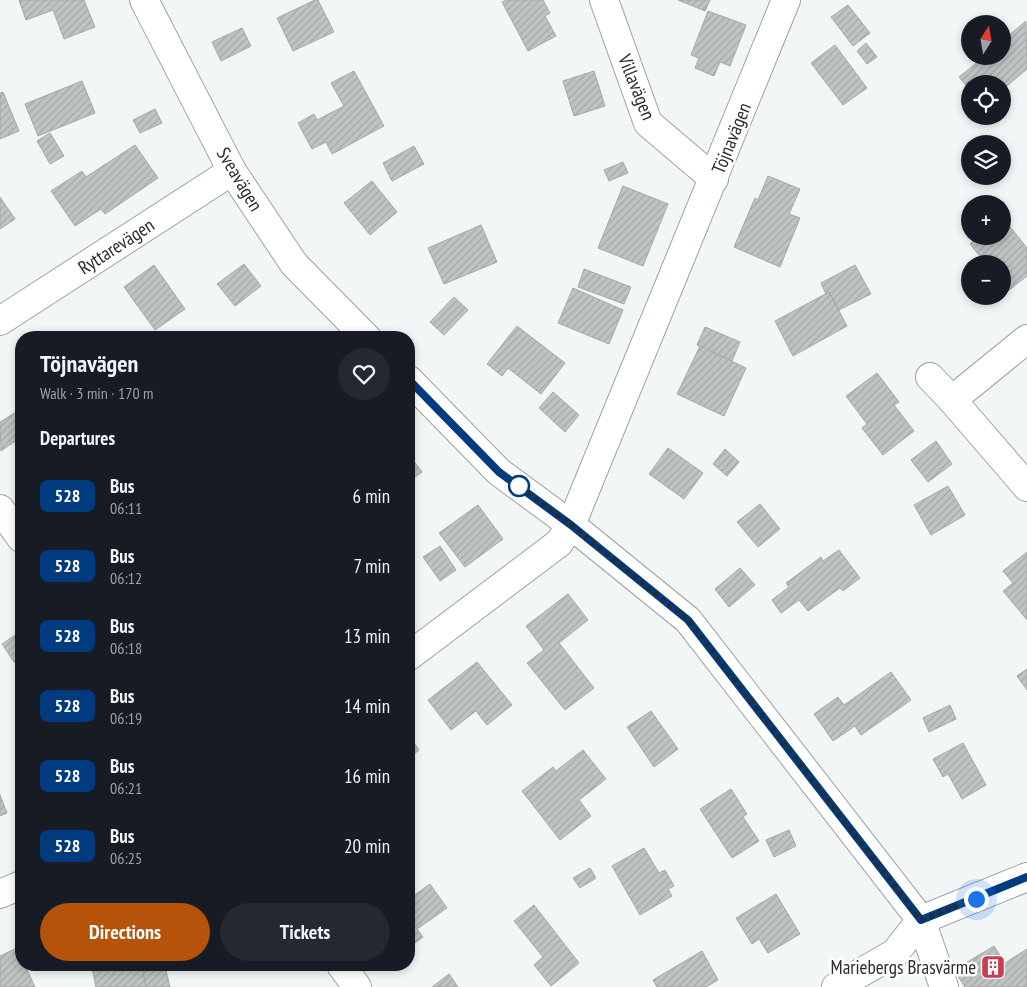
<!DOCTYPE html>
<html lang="en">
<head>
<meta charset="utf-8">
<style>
  :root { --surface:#171b24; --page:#242831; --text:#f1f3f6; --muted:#9ea1a6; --accent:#b45309 }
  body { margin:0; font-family:"PT Sans Narrow",sans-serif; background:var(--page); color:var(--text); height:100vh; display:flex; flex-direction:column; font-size:19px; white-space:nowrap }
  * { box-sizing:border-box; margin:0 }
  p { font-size:16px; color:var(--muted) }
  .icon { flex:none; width:28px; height:28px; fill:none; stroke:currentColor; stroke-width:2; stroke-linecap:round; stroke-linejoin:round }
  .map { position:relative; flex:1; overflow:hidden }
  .panel { position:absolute; left:15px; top:331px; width:400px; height:640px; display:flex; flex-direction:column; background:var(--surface); border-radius:20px; box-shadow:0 2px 8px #0003 }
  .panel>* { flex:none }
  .badge { padding:0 10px; border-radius:8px; font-size:18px; line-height:32px }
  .needle { width:32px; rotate:11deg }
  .buttons { position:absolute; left:961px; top:15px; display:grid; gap:10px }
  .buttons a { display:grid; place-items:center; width:50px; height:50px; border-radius:50%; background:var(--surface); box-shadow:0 2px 8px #0003; font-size:25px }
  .you { position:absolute; width:25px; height:25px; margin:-12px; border:4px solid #fff; border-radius:50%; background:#1a73e8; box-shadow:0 0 0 8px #1a73e833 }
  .map>.badge { position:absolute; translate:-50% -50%; box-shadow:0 0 0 2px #fff }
  h2 { padding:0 25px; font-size:19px; line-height:45px }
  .round { display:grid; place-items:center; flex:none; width:52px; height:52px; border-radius:26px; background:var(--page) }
  .head { display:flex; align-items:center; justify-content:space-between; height:85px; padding:0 25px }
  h1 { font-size:24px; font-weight:800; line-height:38px }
  .button { display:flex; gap:10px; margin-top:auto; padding:10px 25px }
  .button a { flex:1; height:58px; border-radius:30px; background:var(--accent); color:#fff; font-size:20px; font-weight:800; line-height:58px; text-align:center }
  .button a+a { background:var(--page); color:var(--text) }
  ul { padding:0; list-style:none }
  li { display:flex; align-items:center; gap:15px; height:70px; padding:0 25px }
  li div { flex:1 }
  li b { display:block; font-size:19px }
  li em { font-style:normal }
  li .badge { min-width:55px; font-weight:700; text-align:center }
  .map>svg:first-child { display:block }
</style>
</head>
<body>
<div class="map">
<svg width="1027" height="987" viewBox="0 0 1027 987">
  <defs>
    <pattern id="building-hatch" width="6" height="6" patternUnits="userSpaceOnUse" patternTransform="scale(1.25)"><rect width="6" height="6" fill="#bfc3c2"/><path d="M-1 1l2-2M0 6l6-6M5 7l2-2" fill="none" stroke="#a4a8a7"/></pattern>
  </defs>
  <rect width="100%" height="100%" fill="#f2f6f6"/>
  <g fill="url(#building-hatch)" stroke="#a5a9a8">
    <polygon points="19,0 84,0 95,27 64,39 53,10 26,20"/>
    <polygon points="315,0 318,0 334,32 293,51 277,18"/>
    <polygon points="507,0 543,0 550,13 545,16 556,36 528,51 502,2"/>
    <polygon points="678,0 710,0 705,11"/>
    <polygon points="848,5 870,33 853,46 831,17"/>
    <polygon points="708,11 746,25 730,66 720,62 714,76 695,68 699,58 691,55"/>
    <polygon points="1026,21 1027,69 1002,90 1002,84 970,84 970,90 959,77 985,56 1002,56 1002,41"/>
    <polygon points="242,28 251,46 221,61 212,42"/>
    <polygon points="866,43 877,57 867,64 857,51"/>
    <polygon points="835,45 867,88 843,105 811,63"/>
    <polygon points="354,71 384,126 332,154 326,142 312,149 298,123 314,114 317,120 344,106 331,83"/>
    <polygon points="594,71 605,106 574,116 563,81"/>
    <polygon points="82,81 95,113 38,136 25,104"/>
    <polygon points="3,92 19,131 0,139 0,93"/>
    <polygon points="155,109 162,123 140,133 133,120"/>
    <polygon points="50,133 64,156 50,164 37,141"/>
    <polygon points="135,145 158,178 105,214 101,209 75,226 51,191 82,171 86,177"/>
    <polygon points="414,146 424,164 392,181 383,163"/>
    <polygon points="623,162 628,173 609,181 604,170"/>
    <polygon points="768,176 800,189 789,214 800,218 780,267 734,247 755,198 758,200"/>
    <polygon points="372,181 397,212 370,235 344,203"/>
    <polygon points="623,186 668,204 643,266 598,248"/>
    <polygon points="0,197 15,219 0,229"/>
    <polygon points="1003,218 1027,248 1027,276 1008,291 1002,285 1002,264 986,264 970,244 979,236 1002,236"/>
    <polygon points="481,225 497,262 444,284 428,248"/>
    <polygon points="244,264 261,286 235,306 217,284"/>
    <polygon points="154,265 185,309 155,330 124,287"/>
    <polygon points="855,265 871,294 839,310 829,292 826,294 821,283"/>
    <polygon points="584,269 631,287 624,304 578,287"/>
    <polygon points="573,288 623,310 609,344 558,323"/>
    <polygon points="829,292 847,326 793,356 775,321"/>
    <polygon points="454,297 468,310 444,335 430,322"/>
    <polygon points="517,326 565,363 541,394 508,368 502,376 487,364"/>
    <polygon points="705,327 740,342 732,361 697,345"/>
    <polygon points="700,346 746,368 724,416 677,394"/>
    <polygon points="877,373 899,402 894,405 914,431 883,455 862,428 867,424 846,396"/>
    <polygon points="553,392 579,415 565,432 539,408"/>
    <polygon points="21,409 21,437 1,451 0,422"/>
    <polygon points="936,441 952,464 928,482 911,460"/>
    <polygon points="668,448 703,473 684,499 649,474"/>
    <polygon points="725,449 739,462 727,476 713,464"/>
    <polygon points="409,455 422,472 409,481"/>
    <polygon points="948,486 965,515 931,535 914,505"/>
    <polygon points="760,504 780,529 758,547 737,522"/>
    <polygon points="478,505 503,539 465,567 439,533"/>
    <polygon points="440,546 456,570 440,581 423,557"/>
    <polygon points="839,550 860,578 843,591 840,588 808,611 799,600 781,613 772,600 789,587 786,583 821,557 823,561"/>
    <polygon points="1027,552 1027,620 1003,591 1013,583 1003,571"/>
    <polygon points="740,568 755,585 729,607 715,589"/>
    <polygon points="568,594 588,620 559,643 594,688 565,710 527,663 544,650 526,626"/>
    <polygon points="21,631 21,657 14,662 2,644"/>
    <polygon points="477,662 512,705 487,725 476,711 451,730 428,700"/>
    <polygon points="1027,669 1027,690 1017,676"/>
    <polygon points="891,672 911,700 861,735 855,726 833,741 814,714 838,697 844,705"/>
    <polygon points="950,705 956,719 929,732 923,718"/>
    <polygon points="651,711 678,749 654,767 627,727"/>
    <polygon points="409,736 419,750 409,758"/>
    <polygon points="963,743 986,785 962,799 948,774 943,777 933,759"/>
    <polygon points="583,750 606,779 579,800 591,816 560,840 522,791 553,767 556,771"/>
    <polygon points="731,789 747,814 743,817 759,841 732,858 700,809"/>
    <polygon points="0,795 7,813 0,816"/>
    <polygon points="789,830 796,846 774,857 766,840"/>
    <polygon points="644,848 659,873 665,870 674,886 668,889 672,896 640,915 612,866"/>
    <polygon points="590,868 596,878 580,888 573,878"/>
    <polygon points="430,884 447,908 417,929 423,937 409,947 409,899"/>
    <polygon points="776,894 800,934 768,953 759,939 752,944 736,918"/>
    <polygon points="534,905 579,963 551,986 534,965 543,957 514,921"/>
    <polygon points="994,946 1005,963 1027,949 1027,987 965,987 954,970"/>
    <polygon points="17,948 21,957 21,965 25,965 35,987 0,987 0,956"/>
    <polygon points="702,951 718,980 706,987 657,987 653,980"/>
    <polygon points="110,965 142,965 146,987 96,987 92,968"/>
    <polygon points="165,967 170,987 146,987 143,972"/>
    <polygon points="449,974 458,987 432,987"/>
  </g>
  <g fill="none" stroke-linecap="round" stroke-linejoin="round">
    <defs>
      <g id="minor">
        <polyline points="144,0 232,171 294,264 367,338"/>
        <polyline points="604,0 648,123 714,179"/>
        <polyline points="0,321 232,171"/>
        <polyline points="930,377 952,400 1027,487"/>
        <polyline points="409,380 499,472 571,525 688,620 921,920 944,987"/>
        <polyline points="952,400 1027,339"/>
        <polyline points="0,509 21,538"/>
        <polyline points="409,656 559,543 571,525 786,0"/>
        <polyline points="0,894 21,885"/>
        <polyline points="341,965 357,987"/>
        <polyline points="836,987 895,953 921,920 1027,877"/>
      </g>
    </defs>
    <use href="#minor" stroke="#9ea2a1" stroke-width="30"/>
    <use href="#minor" stroke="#fff" stroke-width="28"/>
  </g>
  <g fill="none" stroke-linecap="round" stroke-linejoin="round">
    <defs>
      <polyline id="line" points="409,380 499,472 571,525 688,620 921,920 1027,877"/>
    </defs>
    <use href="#line" stroke="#fff" stroke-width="11"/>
    <use href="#line" stroke="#003b80" stroke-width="8"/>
    <polyline stroke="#292b2a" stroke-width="5" stroke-dasharray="0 9" points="519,486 513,482 571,525 688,620 921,920 976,899"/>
  </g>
  <defs>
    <symbol id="building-square" viewBox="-11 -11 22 22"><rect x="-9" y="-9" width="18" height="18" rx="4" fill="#cb3b52" stroke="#fff"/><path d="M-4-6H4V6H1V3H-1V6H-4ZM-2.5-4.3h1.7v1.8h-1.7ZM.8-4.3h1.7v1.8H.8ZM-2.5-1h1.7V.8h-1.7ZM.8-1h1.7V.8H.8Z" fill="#fff"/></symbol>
  </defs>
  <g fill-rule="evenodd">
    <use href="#building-square" x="979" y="953" width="28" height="28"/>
  </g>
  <circle fill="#fff" stroke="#003b80" stroke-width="2.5" cx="519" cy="486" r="10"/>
  <g text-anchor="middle" stroke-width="5" stroke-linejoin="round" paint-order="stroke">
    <g font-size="19" fill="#292b2a" stroke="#fff">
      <text transform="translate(637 87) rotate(68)" y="7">Villavägen</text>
      <text transform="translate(731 138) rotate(-68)" y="7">Töjnavägen</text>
      <text transform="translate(240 179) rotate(59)" y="7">Sveavägen</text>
      <text transform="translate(116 246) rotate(-33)" y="7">Ryttarevägen</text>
    </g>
    <g font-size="19" fill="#292b2a" stroke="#fff" text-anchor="end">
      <text x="976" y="974">Mariebergs Brasvärme</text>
    </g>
  </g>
</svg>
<div class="buttons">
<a><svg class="needle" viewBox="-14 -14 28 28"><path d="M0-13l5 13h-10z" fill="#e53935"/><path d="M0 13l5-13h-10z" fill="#9ea1a6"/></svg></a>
<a><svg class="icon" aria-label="locate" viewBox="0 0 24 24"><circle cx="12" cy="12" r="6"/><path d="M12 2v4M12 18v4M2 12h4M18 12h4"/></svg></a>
<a><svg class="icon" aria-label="layers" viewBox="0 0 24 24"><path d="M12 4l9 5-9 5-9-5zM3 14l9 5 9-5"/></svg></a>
<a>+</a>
<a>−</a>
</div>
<div class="you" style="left:976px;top:899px"></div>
<section class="panel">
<div class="head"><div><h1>Töjnavägen</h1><p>Walk · 3 min · 170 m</p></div><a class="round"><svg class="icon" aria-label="heart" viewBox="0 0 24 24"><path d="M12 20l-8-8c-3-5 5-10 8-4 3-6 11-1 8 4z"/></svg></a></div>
<h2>Departures</h2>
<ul>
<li><span class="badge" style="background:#003b80;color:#fff">528</span><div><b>Bus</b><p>06:11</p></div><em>6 min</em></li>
<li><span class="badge" style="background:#003b80;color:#fff">528</span><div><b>Bus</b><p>06:12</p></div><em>7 min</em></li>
<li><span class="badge" style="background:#003b80;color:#fff">528</span><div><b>Bus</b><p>06:18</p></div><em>13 min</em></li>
<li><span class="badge" style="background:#003b80;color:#fff">528</span><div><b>Bus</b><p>06:19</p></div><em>14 min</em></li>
<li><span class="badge" style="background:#003b80;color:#fff">528</span><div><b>Bus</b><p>06:21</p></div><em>16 min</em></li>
<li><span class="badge" style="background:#003b80;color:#fff">528</span><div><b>Bus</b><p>06:25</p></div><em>20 min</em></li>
</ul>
<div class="button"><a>Directions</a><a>Tickets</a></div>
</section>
</div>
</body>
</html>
